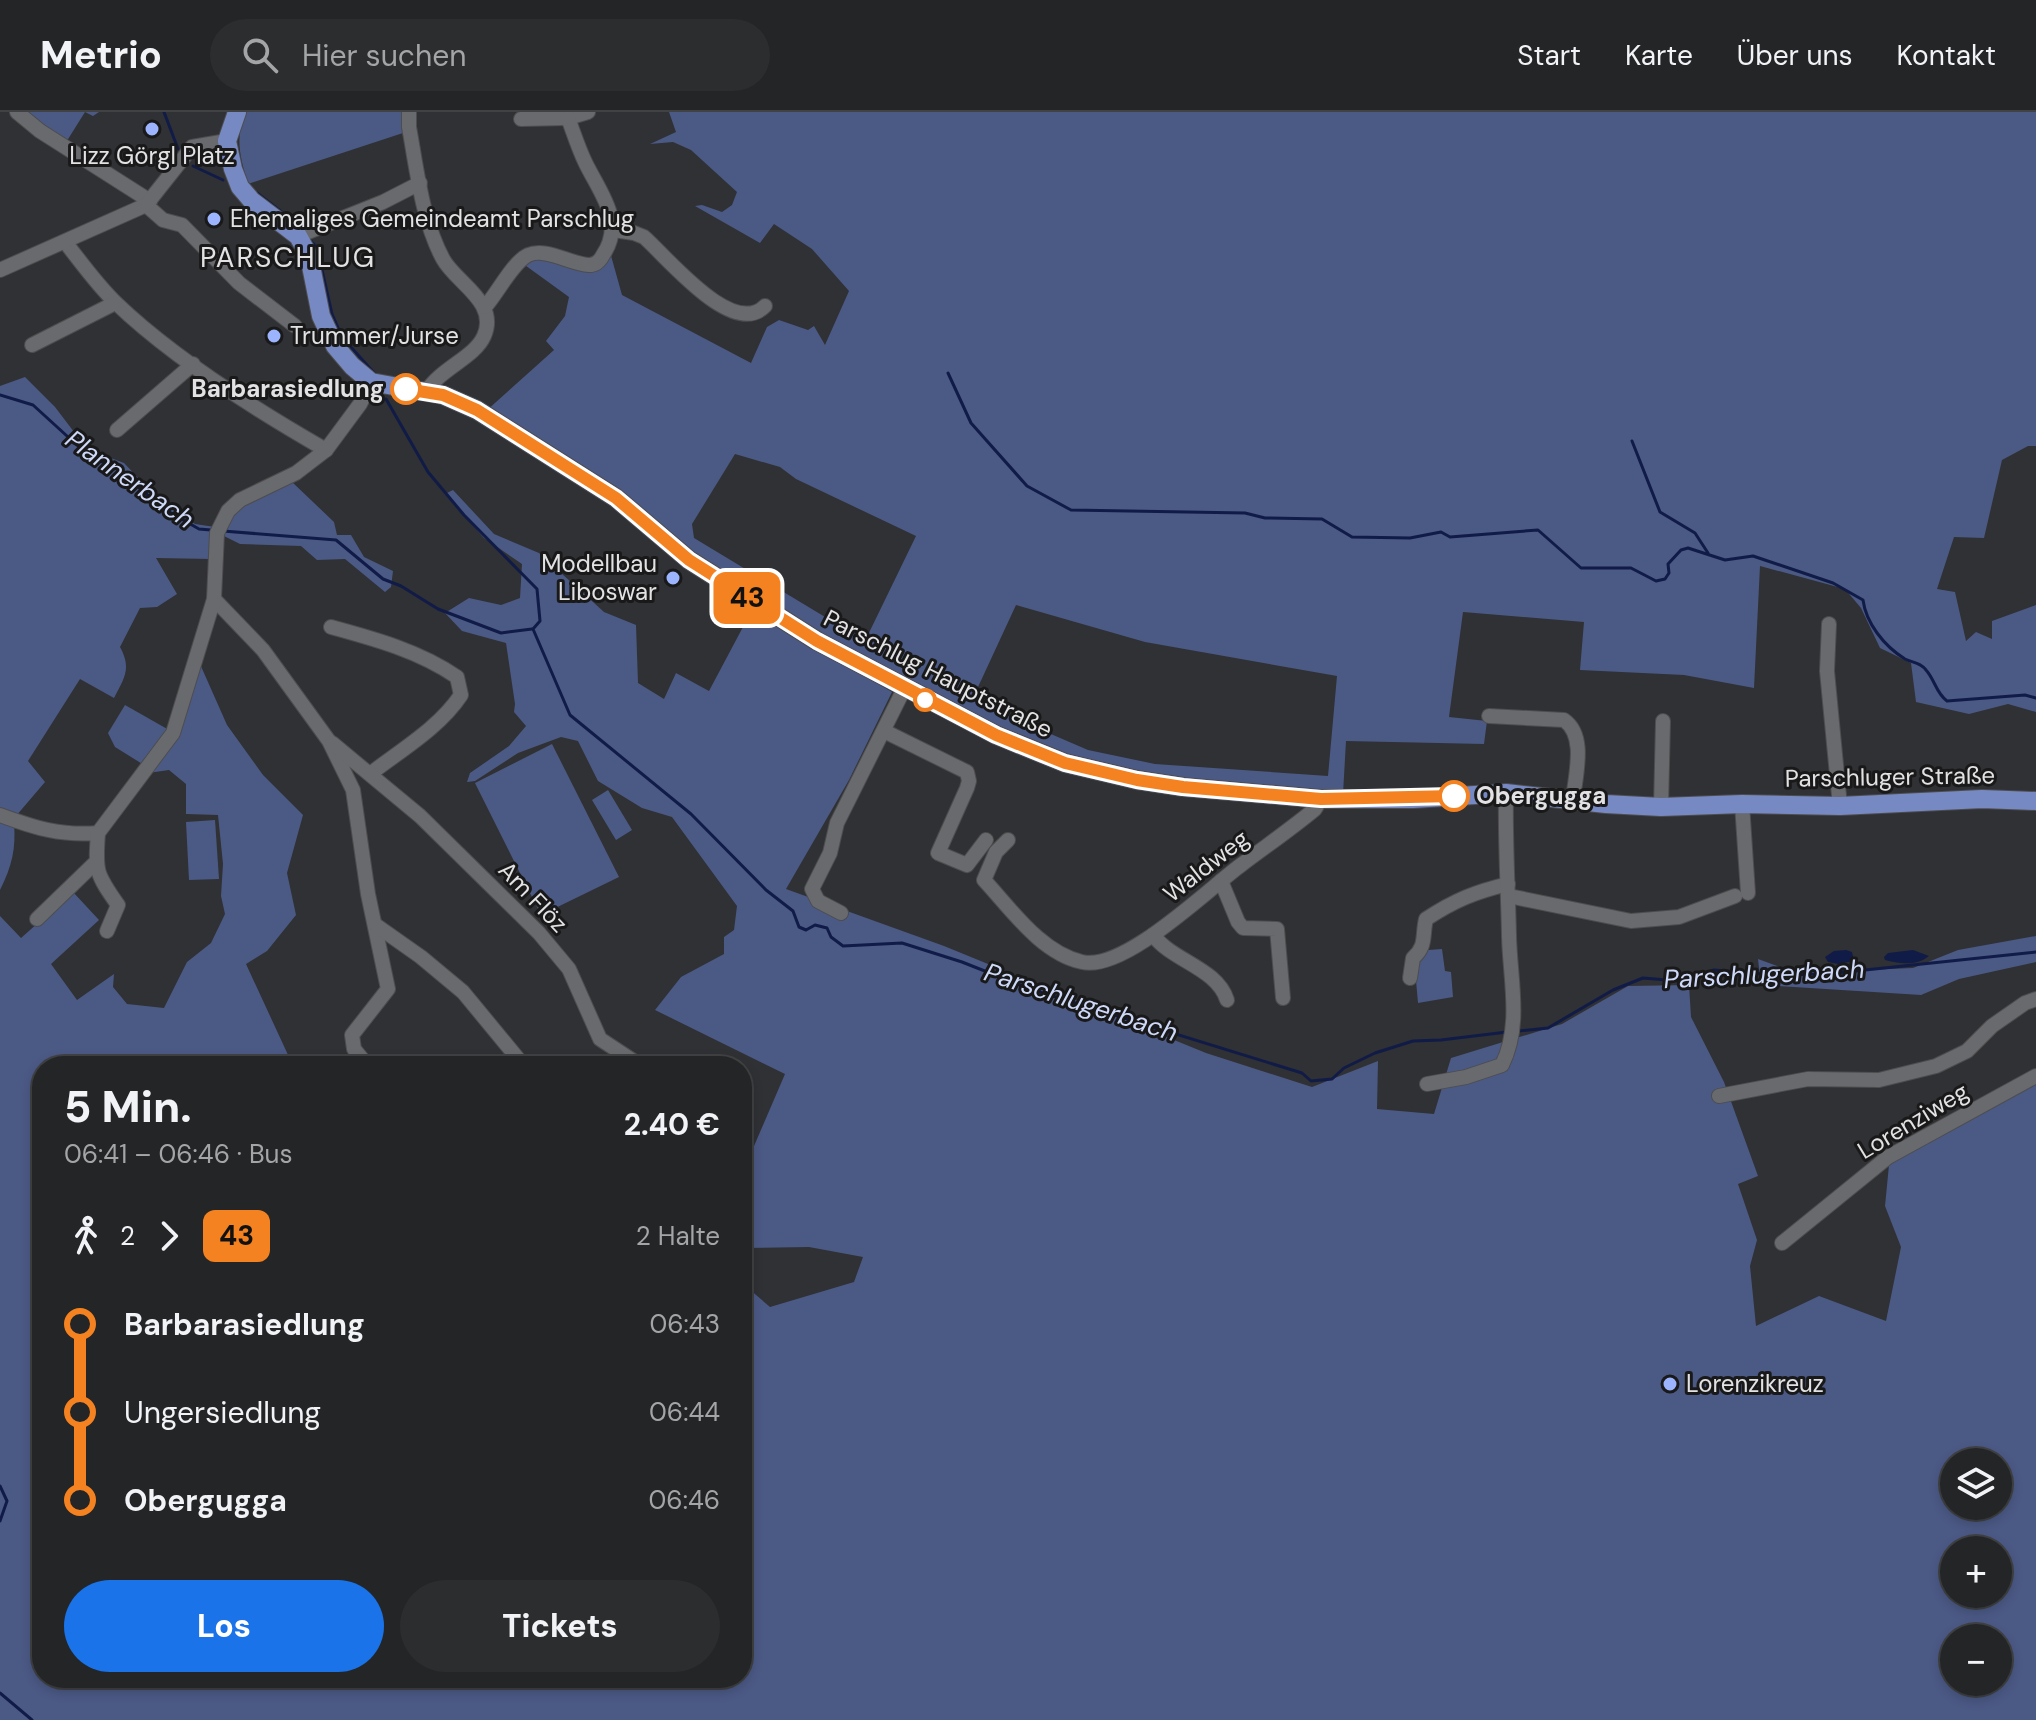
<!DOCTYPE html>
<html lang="de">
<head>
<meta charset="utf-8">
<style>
  :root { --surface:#242527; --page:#2c2d2f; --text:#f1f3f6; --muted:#a3a5a7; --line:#414244; --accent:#1a73e8 }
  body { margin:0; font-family:"DM Sans",sans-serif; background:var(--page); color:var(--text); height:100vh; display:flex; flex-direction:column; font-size:30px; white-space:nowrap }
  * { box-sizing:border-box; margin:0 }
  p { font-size:26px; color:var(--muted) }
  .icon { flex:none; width:44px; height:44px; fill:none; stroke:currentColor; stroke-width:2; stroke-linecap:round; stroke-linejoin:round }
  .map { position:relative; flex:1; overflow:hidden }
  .drawer { position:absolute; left:32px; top:944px; width:720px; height:632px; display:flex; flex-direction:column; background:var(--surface); border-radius:32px; box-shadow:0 4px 12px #0003,0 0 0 2px var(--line) }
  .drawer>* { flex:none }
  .badge { padding:0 16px; border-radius:12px; font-size:28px; line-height:52px }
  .tools { position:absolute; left:1940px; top:1336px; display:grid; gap:16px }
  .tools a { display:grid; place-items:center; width:72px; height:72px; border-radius:50%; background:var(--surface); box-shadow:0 4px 12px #0003,0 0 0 2px var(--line); font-size:40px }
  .map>.badge { position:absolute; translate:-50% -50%; box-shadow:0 0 0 4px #fff }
  .legs { display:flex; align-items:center; gap:12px; height:88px; padding:0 32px; font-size:26px }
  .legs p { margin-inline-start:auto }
  .summary { display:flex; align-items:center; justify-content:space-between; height:136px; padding:0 32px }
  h1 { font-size:44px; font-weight:800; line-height:60px }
  .button { display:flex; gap:16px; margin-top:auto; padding:16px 32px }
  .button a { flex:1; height:92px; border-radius:48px; background:var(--accent); color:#fff; font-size:32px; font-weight:800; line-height:92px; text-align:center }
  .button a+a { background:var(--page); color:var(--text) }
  ul { padding:0 32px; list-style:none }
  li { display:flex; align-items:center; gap:28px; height:88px; font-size:30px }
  li i { display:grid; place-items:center; width:12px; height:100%; margin:0 10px; background:currentColor }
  li i::after { content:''; width:20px; height:20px; margin:-10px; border:6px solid; border-radius:50%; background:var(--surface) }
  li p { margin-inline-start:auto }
  li:first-child i { background:linear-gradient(#0000 50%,currentColor 0) }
  li:last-child i { background:linear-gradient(currentColor 50%,#0000 0) }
  header { display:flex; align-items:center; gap:48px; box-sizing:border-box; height:112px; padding:0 40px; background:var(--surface); border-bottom:2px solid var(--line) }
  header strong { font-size:38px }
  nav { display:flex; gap:44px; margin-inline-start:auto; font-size:28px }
  .search { width:560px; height:72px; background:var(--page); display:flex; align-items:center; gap:20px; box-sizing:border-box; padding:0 28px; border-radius:44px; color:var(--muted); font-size:30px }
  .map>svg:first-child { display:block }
</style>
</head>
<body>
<header>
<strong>Metrio</strong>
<div class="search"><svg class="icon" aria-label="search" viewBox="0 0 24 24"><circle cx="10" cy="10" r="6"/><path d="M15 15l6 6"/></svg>Hier suchen</div>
<nav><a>Start</a><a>Karte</a><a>Über uns</a><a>Kontakt</a></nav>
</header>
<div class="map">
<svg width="2036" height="1608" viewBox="0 0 2036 1608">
  <rect width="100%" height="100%" fill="#303134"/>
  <g fill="#4b5985" fill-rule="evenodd">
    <polygon points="22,0 99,0 93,4 85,0 65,32"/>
    <path d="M 245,0 L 406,0 L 406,20 L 248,72 C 240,46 235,26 245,0 Z"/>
    <path d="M 669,0 L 2036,0 L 2036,334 L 2028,334 L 2002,348 L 1984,426 L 1954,425 L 1937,477 L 1955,480 L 1966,529 L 1976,520 L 1992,527 L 1992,509 L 2036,493 L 2036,600 L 2008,592 L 1969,602 L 1916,590 L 1911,551 L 1880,536 L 1861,496 L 1845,477 L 1760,454 L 1754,576 L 1684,563 L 1580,558 L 1584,510 L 1463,500 L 1449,605 L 1487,609 L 1484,632 L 1346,629 L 1343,682 L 1179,671 L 1031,634 L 768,495 L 486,299 L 554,238 L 546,229 L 565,204 L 569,185 L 522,151 L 532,146 L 582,156 L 610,140 L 622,183 L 751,251 L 767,215 L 779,208 L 808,218 L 814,214 L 825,233 L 849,179 L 812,137 L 774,112 L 760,131 L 695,94 L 702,93 L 722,100 L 732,93 L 737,80 L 691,38 L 673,30 L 650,32 L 676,20 ZM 735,342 L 780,355 L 796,367 L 916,424 L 865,529 L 694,426 L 692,412 ZM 1016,493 L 1145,530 L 1337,564 L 1328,664 L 1155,652 L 1088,638 L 972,588 Z"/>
    <path d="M 25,265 L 55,295 L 87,337 L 124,351 L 144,372 L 195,412 L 215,415 L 211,447 L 156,446 L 177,482 L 157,495 L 140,496 L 120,535 C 132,557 124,566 114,586 L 80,567 L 28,649 L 45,670 L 16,704 L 0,698 L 0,274 Z"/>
    <path d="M 291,369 L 334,410 L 337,423 L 351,423 L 364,445 L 393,459 L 391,475 L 385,480 L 345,447 L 317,448 L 301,434 L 240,432 L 224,424 C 228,391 265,382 291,369 Z"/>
    <path d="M 453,378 L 494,422 L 539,441 L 604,500 L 636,513 L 638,571 L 664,587 L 676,561 L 709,579 L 752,498 L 892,580 L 849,668 L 786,777 L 944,834 L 1206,941 L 1312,975 L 1378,949 L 1377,997 L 1434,1002 L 1451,946 L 1562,912 L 1628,874 L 1689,873 L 1691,905 L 1724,970 L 1758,1064 L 1738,1072 L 1757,1128 L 1750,1154 L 1756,1214 L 1819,1184 L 1886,1209 L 1901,1135 L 1885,1094 L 1889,1053 L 1990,993 L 2036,970 L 2036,1608 L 0,1608 L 0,804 L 21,826 L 73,780 L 99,808 L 51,852 L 77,888 L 114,862 L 113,875 L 127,892 L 164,896 L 187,850 L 211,831 L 225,802 L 221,784 L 223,752 L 218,703 L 186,702 L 186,672 L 169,658 L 148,661 L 200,552 L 227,613 L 263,663 L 303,703 L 287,761 L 296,803 L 267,839 L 246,852 L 289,945 L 280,954 L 42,954 L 42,1566 L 742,1566 L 742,1171 L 770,1195 L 854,1170 L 863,1145 L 809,1135 L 742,1136 L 742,1062 L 785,962 L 655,898 L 681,865 L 724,842 L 724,825 L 734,818 L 737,794 L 672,705 L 642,696 L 598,669 L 578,629 L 561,625 L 518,641 L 475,669 L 467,670 L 470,661 L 509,634 L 526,614 L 514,600 L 515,592 L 506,531 L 462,519 L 445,501 L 469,486 L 501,493 L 520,486 L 522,452 L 484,426 L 445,382 ZM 1954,1350 L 1998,1350 L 1998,1394 L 1954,1394 ZM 1954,1438 L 1998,1438 L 1998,1482 L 1954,1482 ZM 1954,1526 L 1998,1526 L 1998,1570 L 1954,1570 Z"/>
    <polygon points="125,593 169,618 144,653 115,635 108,621"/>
    <polygon points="552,632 619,765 541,803 475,671"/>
    <polygon points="608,678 632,718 616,728 592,688"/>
    <path d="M 0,707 L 14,711 C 16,737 12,754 0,778 Z"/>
    <polygon points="215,708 219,767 189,768 186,710"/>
    <polygon points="2036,824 2036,850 1959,867 1921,883 1761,873 1758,847 1780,855 1815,860 1913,856 1958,838"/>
    <polygon points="1442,837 1445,859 1451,860 1453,885 1418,891 1415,857 1428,838"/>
  </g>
  <g fill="#111b47">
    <polygon points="1846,838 1852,840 1854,849 1838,852 1828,850 1825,845 1834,839"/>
    <path d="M 1913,838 L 1929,844 C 1917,854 1899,852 1885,848 L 1884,845 L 1888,841 Z"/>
  </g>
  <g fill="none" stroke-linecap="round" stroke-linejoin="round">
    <g stroke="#111b47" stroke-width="3">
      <polyline points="164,0 178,37"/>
      <polyline points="193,54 223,68"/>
      <polyline points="257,81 292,108"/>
      <polyline points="310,128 317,136 332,202 342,225 375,262"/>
      <path d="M 948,261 L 971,311 L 1027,374 L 1071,398 L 1245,401 L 1265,406 L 1322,407 L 1352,425 L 1410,426 L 1441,420 L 1450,425 L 1538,418 L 1581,456 L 1631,456 L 1656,469 L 1665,467 L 1669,461 L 1668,452 L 1681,438 L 1688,436 L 1725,448 L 1753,444 L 1833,471 L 1863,488 C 1866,511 1884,534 1905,547 C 1913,551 1920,550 1926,558 C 1935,568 1936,581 1947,589 L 2025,583 L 2036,586"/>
      <polyline points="0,283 33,293 90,345 115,355 164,397 199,417 211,418"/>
      <polyline points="386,287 428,360 464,403 537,477 540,509 533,517 570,603 691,702 766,778 793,799 799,815 806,818 815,813 827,816 831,825 843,834 902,831 962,850 1030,877 1302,961 1311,969 1332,967 1344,956 1375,941 1413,929 1441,928 1507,920"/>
      <polyline points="1632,329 1660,400 1695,421 1708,441"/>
      <polyline points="223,419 336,428 383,467 401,474 438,497 501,521 532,517"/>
      <polyline points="1518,919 1548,916 1613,878 1643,866 1679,869 1714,858 1775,863 1827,862 2036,840"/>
      <polyline points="0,1374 7,1389 0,1409"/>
      <polyline points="0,1581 32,1608"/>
    </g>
    <defs>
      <g id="minor">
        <polyline points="17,0 40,19 150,89"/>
        <path d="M 409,0 L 409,15 C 417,58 422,108 443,147 C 456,171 499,190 484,224 C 475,245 440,257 427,279"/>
        <polyline points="521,7 568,6 588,0"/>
        <polyline points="146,93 163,108 182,113 239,171 295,214"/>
        <path d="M 614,118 L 634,121 L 644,125 C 667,145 733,227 765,194"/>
        <polyline points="298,124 383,90 420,71"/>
        <path d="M 65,130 C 81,150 97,173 116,191 C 172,245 258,299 326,338"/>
        <polyline points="0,158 146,93 192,35 227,29"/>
        <path d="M 485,195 C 497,182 513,150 528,143 C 546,135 570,152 589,153 C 596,153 600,149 603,143 C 625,110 601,82 586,52 C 579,38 574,22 568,6"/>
        <polyline points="32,233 115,191"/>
        <polyline points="117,318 193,252"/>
        <polyline points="214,487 263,538 329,629 353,678 368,782 388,877 352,923 354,937 368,954"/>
        <polyline points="1829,512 1827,559 1840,694"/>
        <path d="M 331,515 C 375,527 419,539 457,565 L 461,583 C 439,616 401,638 370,662"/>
        <path d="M 1489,604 L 1564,608 C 1587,624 1575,664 1573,688"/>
        <polyline points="884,619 967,660 969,669 967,676 938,741 967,753 986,728"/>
        <polyline points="332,631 420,704 539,821 569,857 600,927 641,954"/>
        <polyline points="1742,692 1748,781"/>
        <polyline points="1661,695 1663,609"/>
        <path d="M 0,703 C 35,716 61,724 98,721 L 173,621 L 214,487 L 217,421 L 228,399 L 240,388 L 296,361 L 326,338 L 360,292 L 371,270"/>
        <path d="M 98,721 C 95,759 96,762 118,793 L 107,819"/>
        <path d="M 1008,728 L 996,740 L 984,768 C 1011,797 1041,841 1082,850 C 1124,860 1208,777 1241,753 C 1266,734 1291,717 1315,697 L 1321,687"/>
        <polyline points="1221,769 1238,810 1243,816 1277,817 1283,886"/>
        <polyline points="1509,784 1631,809 1679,805 1735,784"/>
        <polyline points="841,801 818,789 812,777 830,741 837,711 904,577"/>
        <polyline points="37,807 96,750"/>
        <polyline points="377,814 421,845 463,880 524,954"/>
        <path d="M 1153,823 C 1172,849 1217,856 1227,888"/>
        <path d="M 1410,866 L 1413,846 C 1427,834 1422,823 1426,807 C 1455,788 1475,780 1508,772"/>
        <path d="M 1427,972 L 1466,965 L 1502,953 C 1522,913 1510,868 1509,824 C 1508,776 1505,728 1506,681"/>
        <polyline points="1719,984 1808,967 1879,968 1936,954 1967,939 1992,914 2025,891 2036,887"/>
        <polyline points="1782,1131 1888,1045 2036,964"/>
      </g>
      <polyline id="major" points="237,0 227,29 233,57 240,75 252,89 298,124 309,144 321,204 335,234 352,254 371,270 443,283 477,298 616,386 689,448 817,529 996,623 1065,651 1137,668 1183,675 1321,687 1413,687 1506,681 1606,692 1661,695 1742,692 1840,694 1982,687 2036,689"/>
    </defs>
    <use href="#minor" stroke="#4d4d4f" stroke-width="16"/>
    <use href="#major" stroke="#4d4d4f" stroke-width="20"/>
    <use href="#minor" stroke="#696a6d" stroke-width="14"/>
    <use href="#major" stroke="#7789c2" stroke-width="18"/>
  </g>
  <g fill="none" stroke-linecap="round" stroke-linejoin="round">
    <defs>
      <polyline id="line-1" points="406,277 443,283 477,298 616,386 689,448 817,529 996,623 1065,651 1137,668 1183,675 1321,687 1454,684"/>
    </defs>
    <use href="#line-1" stroke="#fff" stroke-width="18"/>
    <use href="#line-1" stroke="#f58220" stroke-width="12"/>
  </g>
  <g fill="#9cb4fd" stroke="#19191a" stroke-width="3">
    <circle cx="152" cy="17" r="8"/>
    <circle cx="214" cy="107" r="8"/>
    <circle cx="274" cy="224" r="8"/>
    <circle cx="673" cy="466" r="8"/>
    <circle cx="1670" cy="1272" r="8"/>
  </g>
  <g fill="#fff" stroke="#f58220" stroke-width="4">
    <circle cx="406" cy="277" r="14"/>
    <circle cx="925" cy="588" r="10"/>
    <circle cx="1454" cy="684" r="14"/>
  </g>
  <g text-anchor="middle" stroke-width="6" stroke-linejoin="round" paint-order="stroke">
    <g font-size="24" fill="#e2e2e4" stroke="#19191a" text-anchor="start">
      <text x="152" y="52" text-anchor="middle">Lizz Görgl Platz</text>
      <text x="230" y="115">Ehemaliges Gemeindeamt Parschlug</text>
      <text x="290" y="232">Trummer/Jurse</text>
      <text x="657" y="460" text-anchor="end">Modellbau<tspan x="657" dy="28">Liboswar</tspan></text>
      <text x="1686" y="1280">Lorenzikreuz</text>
    </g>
    <g font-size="24" font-weight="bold" fill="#e2e2e4" stroke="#19191a" text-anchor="end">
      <text x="384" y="285">Barbarasiedlung</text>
      <text x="1476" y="692" text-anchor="start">Obergugga</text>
    </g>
    <g font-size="24" fill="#e2e2e4" stroke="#19191a">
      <text transform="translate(938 562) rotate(27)" y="8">Parschlug Hauptstraße</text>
      <text transform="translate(1890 665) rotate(-1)" y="8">Parschluger Straße</text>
      <text transform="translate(1206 754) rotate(-38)" y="8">Waldweg</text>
      <text transform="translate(533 785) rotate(46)" y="8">Am Flöz</text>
      <text transform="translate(1913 1009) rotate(-31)" y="8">Lorenziweg</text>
    </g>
    <g font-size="26" font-style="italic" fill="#ced9f9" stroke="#19191a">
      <text transform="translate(130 367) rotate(35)" y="9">Plannerbach</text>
      <text transform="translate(1764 862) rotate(-3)" y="9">Parschlugerbach</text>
      <text transform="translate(1081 890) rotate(18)" y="9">Parschlugerbach</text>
    </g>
    <g font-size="28" letter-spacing="2" fill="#e2e2e4" stroke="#19191a">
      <text x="288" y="155">PARSCHLUG</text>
    </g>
  </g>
</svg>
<div class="tools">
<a><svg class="icon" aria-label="layers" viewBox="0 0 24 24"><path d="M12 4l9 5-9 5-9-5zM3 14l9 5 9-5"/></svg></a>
<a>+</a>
<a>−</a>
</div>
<b class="badge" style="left:747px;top:486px;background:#f58220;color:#111">43</b>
<section class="drawer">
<div class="summary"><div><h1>5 Min.</h1><p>06:41 – 06:46 · Bus</p></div><b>2.40 €</b></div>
<div class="legs"><svg class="icon" aria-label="walk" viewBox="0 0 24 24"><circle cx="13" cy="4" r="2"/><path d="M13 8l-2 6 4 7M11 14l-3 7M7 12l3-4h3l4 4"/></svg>2<svg class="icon" aria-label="forward" viewBox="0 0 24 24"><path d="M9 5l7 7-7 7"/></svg><b class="badge" style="background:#f58220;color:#111">43</b><p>2 Halte</p></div>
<ul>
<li><i style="color:#f58220"></i><b>Barbarasiedlung</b><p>06:43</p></li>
<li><i style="color:#f58220"></i><span>Ungersiedlung</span><p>06:44</p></li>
<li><i style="color:#f58220"></i><b>Obergugga</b><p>06:46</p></li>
</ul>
<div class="button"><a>Los</a><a>Tickets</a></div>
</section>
</div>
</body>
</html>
